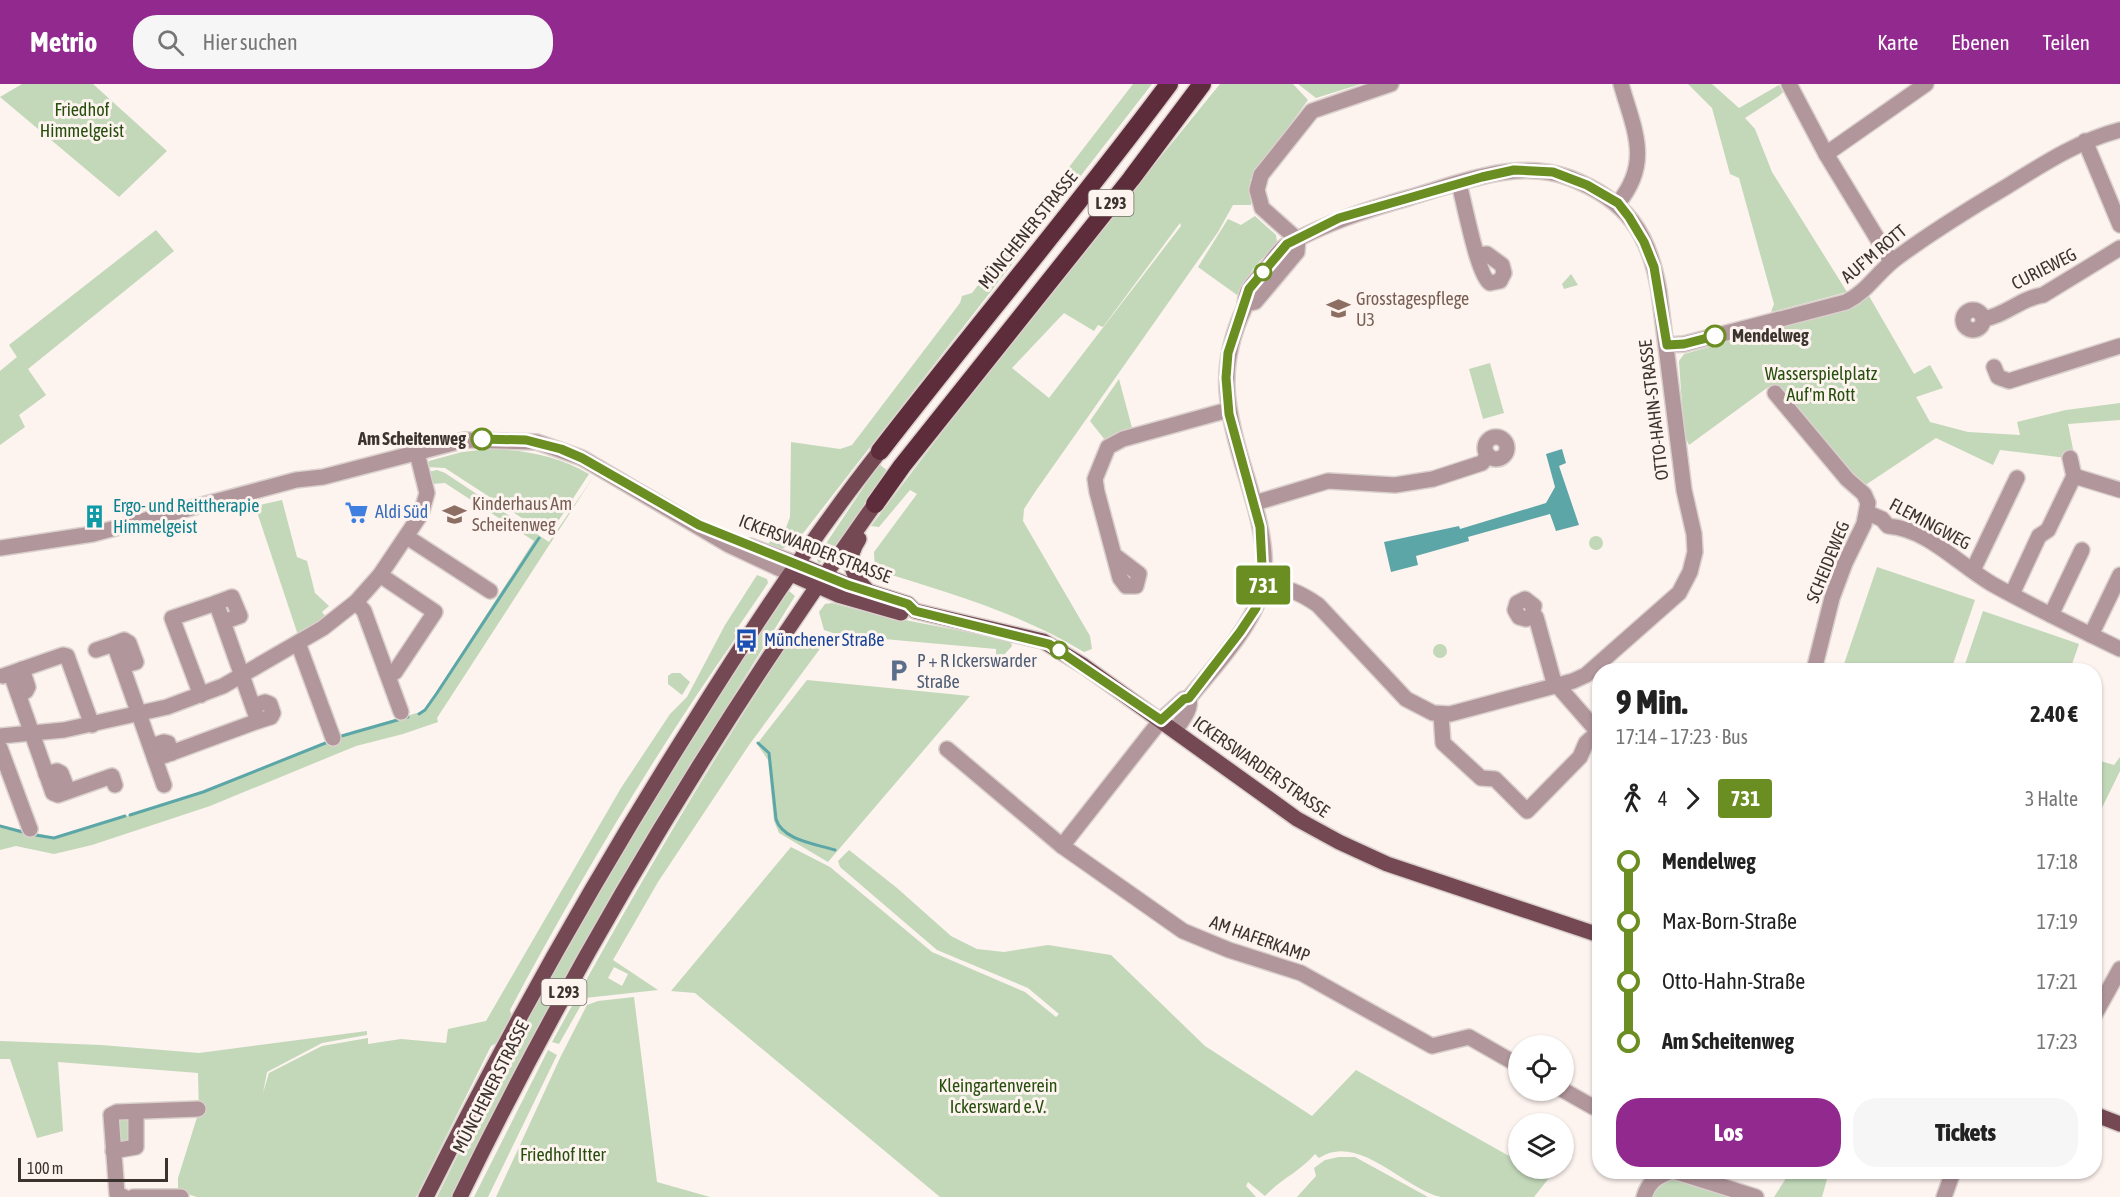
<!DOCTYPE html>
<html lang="de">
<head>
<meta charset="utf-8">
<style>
  :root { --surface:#fff; --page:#f6f6f6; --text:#222; --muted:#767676; --accent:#91298e }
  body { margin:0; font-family:"Asap Condensed",sans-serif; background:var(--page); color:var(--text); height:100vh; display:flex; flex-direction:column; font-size:22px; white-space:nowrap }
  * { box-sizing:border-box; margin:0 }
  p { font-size:20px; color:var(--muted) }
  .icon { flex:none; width:33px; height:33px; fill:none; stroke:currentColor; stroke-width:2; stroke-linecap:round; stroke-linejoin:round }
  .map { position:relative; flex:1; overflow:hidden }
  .side { position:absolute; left:1592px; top:579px; width:510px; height:516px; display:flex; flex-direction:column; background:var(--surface); border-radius:24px; box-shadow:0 2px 4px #0004 }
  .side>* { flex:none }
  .badge { padding:0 12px; border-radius:4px; font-size:21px; line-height:39px }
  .fabs { position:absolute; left:1508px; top:951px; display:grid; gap:12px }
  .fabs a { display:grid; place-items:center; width:66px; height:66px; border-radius:50%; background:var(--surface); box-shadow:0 2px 4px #0004; font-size:30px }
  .scale { position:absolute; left:18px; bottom:15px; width:150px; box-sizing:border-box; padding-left:6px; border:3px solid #3b332e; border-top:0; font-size:16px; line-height:21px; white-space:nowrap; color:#3b332e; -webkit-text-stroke:4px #fdf3ef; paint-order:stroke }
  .map>.badge { position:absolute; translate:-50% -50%; box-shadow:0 0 0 3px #fff }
  .legs { display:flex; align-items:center; gap:9px; height:66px; padding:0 24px; font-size:20px }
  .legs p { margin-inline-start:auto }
  .summary { display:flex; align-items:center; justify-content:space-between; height:102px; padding:0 24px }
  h1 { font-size:33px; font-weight:800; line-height:45px }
  .cta { display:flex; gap:12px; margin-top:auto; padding:12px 24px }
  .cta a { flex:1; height:69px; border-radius:24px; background:var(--accent); color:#fff; font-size:24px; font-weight:800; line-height:69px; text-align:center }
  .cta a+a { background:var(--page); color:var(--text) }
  ul { padding:0 24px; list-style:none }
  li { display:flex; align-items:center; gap:21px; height:60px; font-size:22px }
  li i { display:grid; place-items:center; width:9px; height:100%; margin:0 8px; background:currentColor }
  li i::after { content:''; width:15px; height:15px; margin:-8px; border:4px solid; border-radius:50%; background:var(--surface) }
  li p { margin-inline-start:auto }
  li:first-child i { background:linear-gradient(#0000 50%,currentColor 0) }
  li:last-child i { background:linear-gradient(currentColor 50%,#0000 0) }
  header { display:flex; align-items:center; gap:36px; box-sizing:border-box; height:84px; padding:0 30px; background:var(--accent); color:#fff }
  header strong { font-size:28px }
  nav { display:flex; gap:33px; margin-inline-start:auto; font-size:21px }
  .search { width:420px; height:54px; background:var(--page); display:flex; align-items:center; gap:15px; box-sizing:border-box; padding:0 21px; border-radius:24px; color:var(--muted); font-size:22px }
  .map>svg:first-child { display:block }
</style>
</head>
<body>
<header>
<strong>Metrio</strong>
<div class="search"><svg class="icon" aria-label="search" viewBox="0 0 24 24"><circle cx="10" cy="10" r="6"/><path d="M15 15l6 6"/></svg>Hier suchen</div>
<nav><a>Karte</a><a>Ebenen</a><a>Teilen</a></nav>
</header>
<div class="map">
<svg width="2120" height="1113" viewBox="0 0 2120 1113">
  <rect width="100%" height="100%" fill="#fdf3ef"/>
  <g fill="#c2d8b9" fill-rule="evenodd">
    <polygon points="22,0 93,0 167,67 119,113 0,13"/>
    <polygon points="1133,0 1152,0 797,457 778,467 766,463 772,455 783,452 790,433 791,358 840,365 852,361 960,219 962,212 972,209"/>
    <path d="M 1220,0 L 1293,0 L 1308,16 L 1250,96 L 1251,121 L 1233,121 L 1218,148 L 1035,408 L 1024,425 L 1023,437 L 1090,552 L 1092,565 L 1084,568 C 1020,529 947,508 875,486 L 874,468 L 917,410 L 910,406 L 879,443 L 871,442 L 1018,248 ZM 1180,139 L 1181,142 L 1049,314 L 1012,284 L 1064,229 L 1094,247 L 1098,241 L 1103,243 Z"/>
    <polygon points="1298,0 1361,0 1316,14"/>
    <polygon points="1688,0 1712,0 1739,24 1779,1 1783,8 1779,12 1745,34 1755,45 1772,88 1847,208 1771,228 1774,220 1739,94 1730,90 1712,24"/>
    <polygon points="1255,132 1276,151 1277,158 1253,185 1237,211 1198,183 1228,135 1241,141"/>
    <polygon points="156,146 174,167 28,285 46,311 19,331 25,343 0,361 0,287 17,273 9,261"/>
    <polygon points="1571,190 1578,201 1564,205 1562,200"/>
    <polygon points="1869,212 1914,290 1930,281 1943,304 1916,313 1930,338 1968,348 2020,351 2017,338 2066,326 2120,319 2120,336 2068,340 2075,375 2000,366 1993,381 1936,354 1861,404 1848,392 1774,301 1771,301 1689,361 1684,350 1679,277 1684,270 1842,226"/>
    <polygon points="1490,279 1504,329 1483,335 1469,285"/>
    <polygon points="1119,295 1132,344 1105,356 1090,337"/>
    <path d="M 490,365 C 525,366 558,372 589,390 L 551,448 L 545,449 L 445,384 L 427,383 L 429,377 L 462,368 Z"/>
    <polygon points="879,380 889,388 827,474 819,479 817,476 821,467"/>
    <polygon points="437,386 445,389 549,458 594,392 437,634 438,638 403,650 356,662 210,722 92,761 54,770 16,762 0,766 0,741 54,753 80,747 203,708 353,647 424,627 534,457 445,399 431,400 428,388"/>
    <polygon points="282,416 297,473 307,477 315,509 329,522 322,528 326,533 298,551 255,422"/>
    <circle cx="1596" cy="459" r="7"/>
    <polygon points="1877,483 1975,516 1951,586 1842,586"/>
    <path d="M 757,491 L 767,495 L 768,499 L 734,549 L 737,552 C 654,671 578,798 510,926 L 512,933 L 500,957 L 491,962 L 416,1113 L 197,1113 L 178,1107 L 178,1094 L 199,1027 L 198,989 L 58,978 L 63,1047 L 37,1054 L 10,975 L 0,975 L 0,957 L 101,961 L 199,969 L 367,947 L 367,951 L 322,959 L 267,988 L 263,1009 L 269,989 L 322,962 L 368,954 L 368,960 L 401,955 L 446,959 L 448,945 L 486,937 L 621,704 L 670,630 L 687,613 L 725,541 Z"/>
    <path d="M 789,507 L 795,512 L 614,806 L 542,937 L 452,1113 L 437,1113 C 540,903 653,697 789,507 Z"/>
    <path d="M 832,519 C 891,536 952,543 1011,558 L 1012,562 L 1003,572 L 996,575 L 996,565 L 839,551 L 824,546 L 819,528 L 825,520 Z"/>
    <polygon points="1983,527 2079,560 2070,586 1963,586"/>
    <path d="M 800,555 L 822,556 L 822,562 L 749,661 L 658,798 L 613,876 L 658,906 L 585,914 L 559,960 L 552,958 C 626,823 702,691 786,563 L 793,562 ZM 614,883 L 628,890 L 622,902 L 608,894 Z"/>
    <circle cx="1440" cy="567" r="7"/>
    <polygon points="672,589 680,589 690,598 682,611 668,600 668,592"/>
    <polygon points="807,596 970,612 828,778 779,749 774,737 768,676 757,660"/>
    <polygon points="2120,673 2120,687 2094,740 2094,675 2114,681"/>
    <path d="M 791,763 L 830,783 L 932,868 L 1025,908 L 1056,933 L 1059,930 L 1028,904 L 937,866 L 840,783 L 838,777 L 849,766 L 897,804 L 951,852 L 977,865 L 1004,868 L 1048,861 L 1111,871 L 1205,962 L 1312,1032 L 1356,986 L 1518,1077 L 1518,1084 L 1532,1085 L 1549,1094 L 1534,1113 C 1509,1113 1464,1113 1441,1113 C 1405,1106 1359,1048 1319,1074 L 1315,1070 C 1298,1089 1282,1094 1265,1112 L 1248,1098 L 1246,1102 L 1256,1113 L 940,1113 L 695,909 L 671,907 Z"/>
    <polygon points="634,913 657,1098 710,1113 496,1113 560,974 587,921 598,917"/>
    <polygon points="548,966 557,971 488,1113 474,1113"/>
    <polygon points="127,1033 133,1041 127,1042 127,1053 133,1053 133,1056 121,1062 115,1054 121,1053 120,1042 114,1036"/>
    <polygon points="1339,1073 1355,1073 1428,1113 1297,1113 1316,1092 1314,1084 1325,1076"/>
    <polygon points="1790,1088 1829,1088 1822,1113 1774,1113"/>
    <polygon points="1676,1089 1752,1113 1648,1113"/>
  </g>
  <polygon fill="#5da6a8" points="1562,365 1566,379 1559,382 1579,441 1556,447 1550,430 1468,453 1469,457 1416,472 1418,481 1391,488 1384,458 1459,442 1460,445 1546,419 1555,403 1546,370"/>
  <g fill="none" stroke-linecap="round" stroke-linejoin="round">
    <g stroke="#5da6a8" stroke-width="3">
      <polyline points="419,630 425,626 437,609 539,454"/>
      <polyline points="338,653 408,633"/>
      <path d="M 758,659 L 769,669 L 776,735 C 782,756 816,760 835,766"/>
      <polyline points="130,731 203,708 328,658"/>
      <polyline points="0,742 26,749"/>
      <polyline points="35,751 54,754 125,732"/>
    </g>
    <defs>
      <g id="minor">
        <polyline points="1789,0 1826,70 1891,177"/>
        <polyline points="2085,57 2120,141"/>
        <polyline points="1826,70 1926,0"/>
        <path d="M 1459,100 C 1464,117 1478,193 1490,199 L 1500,197 L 1504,189 L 1502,181 L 1487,170 L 1478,171"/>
        <path d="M 1618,119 C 1652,78 1634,46 1621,0"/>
        <polyline points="1298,156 1262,124 1257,106 1261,91 1312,27 1391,0"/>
        <polyline points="1246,220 1255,218 1297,168 1298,156"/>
        <circle cx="1973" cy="236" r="10"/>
        <path d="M 1983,235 C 2005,232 2021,214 2043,211 L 2120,164"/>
        <path d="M 1667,261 L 1684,260 L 1846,218 C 1868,207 1878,187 1898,173 C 1932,148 1969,125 2006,103 C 2043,80 2078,57 2120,46"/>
        <polyline points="1994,283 1998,293 2009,297 2120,262"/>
        <polyline points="1775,309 1847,395 1864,410 1868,419 1864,440 1845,479 1832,514 1814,586"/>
        <circle cx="1496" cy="364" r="11"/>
        <polyline points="2074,392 2120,406"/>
        <polyline points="1255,419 1328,397 1395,401 1433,395 1482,379 1488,371"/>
        <path d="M 1868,429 L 1882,435 L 1888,442 C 1928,445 1959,481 1992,500 C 2033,523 2077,544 2120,565"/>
        <polyline points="407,453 490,507"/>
        <polyline points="750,462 798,480"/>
        <polyline points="0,464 93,450 296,396 323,393 465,356 537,358 582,374 729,461 791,490"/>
        <polyline points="1114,471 1139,490 1136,502 1126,502 1120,494 1097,408 1095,395 1108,363 1123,355 1228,326"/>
        <polyline points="1973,486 2017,394"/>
        <polyline points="380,491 435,528 395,588 388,591"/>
        <path d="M 1263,501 C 1285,502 1301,509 1318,521 L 1406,615 L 1433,629 L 1450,630 L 1573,597 L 1586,591 L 1679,509 L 1690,488 L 1695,468 L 1694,450 L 1684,406 L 1659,207 C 1649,148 1626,116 1570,94 C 1516,74 1460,99 1408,114 C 1366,126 1326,139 1288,160 C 1280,164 1272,177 1266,185 C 1260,192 1252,199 1248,207 C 1245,213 1246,219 1244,225 C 1218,281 1225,321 1242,378 C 1253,415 1271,465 1262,504 C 1254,542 1213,584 1189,614 L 1184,615 L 1161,636 L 1062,762 L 1183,847 L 1229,866 L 1301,889 L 1432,962 L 1469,953 L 1518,981"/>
        <polyline points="2012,510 2039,452 2048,446 2074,392 2070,374"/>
        <polyline points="356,518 364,527 401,628"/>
        <polyline points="1532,531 1526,535 1519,533 1515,526 1517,519 1525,515 1534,522 1532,531 1536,533 1555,602"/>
        <polyline points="2051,531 2082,466"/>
        <polyline points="2091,551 2120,491"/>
        <polyline points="298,559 333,654"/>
        <polyline points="96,566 114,560"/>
        <polyline points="122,582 114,560 124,556 129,559 136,578 122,582 164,701"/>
        <polyline points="11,590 53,709 58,711 112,692 115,701"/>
        <polyline points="3,592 63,571 67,572 92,641"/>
        <polyline points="19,610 26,607 28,603 22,585"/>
        <polyline points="201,611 172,534 216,519"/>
        <polyline points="253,622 265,618 270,620 273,629 271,633 258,637"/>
        <polyline points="1441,630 1443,659 1481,694 1495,695 1527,727 1580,673 1586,659 1598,648 1557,601"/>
        <path d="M 1175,647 C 1181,637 1192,626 1189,614"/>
        <polyline points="0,652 64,646 167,623 223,602 323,544 356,518 380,491 421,430 427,409 417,369"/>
        <polyline points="151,662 164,658 168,659 172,669"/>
        <polyline points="0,664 30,745"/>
        <polyline points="947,665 1062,762"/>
        <polyline points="155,675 258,637 223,538 240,532 232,513 216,519 223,538"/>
        <polyline points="46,690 57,687 61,689 68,707"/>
        <polyline points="2094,932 2120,885"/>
        <polyline points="1563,1006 1593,1023 1599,1020"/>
        <polyline points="113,1067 136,1063 136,1028"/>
        <polyline points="1677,1088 1756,1113"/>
        <polyline points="124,1113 117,1110 111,1031 117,1028 198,1025"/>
        <polyline points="133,1113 181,1113"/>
        <path d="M 1644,1113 C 1648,1099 1656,1093 1669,1088"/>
        <polyline points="1944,1113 1953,1088"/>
      </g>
      <g id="major">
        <path d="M 859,455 C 845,476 851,490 868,507"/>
        <polyline points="798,480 848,501 908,520 915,527 1043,557 1084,582 1297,735 1339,758 1387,780 1599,851"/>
        <polyline points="791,490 838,511 901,529"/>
        <polyline points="2094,1030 2120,1040"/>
        <path d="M 426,1113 C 507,951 596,792 693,639 C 751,546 812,453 880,367"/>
        <path d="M 460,1113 C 578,870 717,640 875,420"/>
      </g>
      <g id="highway">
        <path d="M 880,367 C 975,244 1076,125 1169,0"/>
        <polyline points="875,420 902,382 1131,95 1202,0"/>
      </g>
    </defs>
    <use href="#minor" stroke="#dad0cc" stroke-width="18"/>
    <use href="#major" stroke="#dad0cc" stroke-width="18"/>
    <use href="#highway" stroke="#dad0cc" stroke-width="21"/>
    <use href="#minor" stroke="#b1969c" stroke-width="15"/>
    <use href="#major" stroke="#754954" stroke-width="15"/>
    <use href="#highway" stroke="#5e2d3b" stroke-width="18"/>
  </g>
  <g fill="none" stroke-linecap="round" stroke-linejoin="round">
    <defs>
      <polyline id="line-1" points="482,355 526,356 561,365 582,374 699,441 848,501 908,520 915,527 1049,560 1161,636 1184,615 1189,614 1240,548 1256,524 1263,501 1260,443 1229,330 1226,294 1228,269 1249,205 1287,160 1339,134 1482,93 1514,86 1553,88 1587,101 1618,119 1629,133 1644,158 1654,183 1667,261 1684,260 1715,252"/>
    </defs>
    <use href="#line-1" stroke="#fff" stroke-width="14"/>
    <use href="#line-1" stroke="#6b8e23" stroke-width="9"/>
  </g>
  <defs>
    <symbol id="school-bare" viewBox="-9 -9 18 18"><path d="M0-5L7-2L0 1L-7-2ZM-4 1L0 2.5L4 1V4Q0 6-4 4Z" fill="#8d6e63" stroke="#fdf3ef" stroke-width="2.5" paint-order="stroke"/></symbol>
    <symbol id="supermarket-bare" viewBox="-9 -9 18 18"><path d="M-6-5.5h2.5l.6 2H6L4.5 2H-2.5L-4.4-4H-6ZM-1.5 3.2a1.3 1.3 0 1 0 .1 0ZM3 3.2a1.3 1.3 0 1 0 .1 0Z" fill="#3f7fe0" stroke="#fdf3ef" stroke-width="2.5" paint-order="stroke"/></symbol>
    <symbol id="building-bare" viewBox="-9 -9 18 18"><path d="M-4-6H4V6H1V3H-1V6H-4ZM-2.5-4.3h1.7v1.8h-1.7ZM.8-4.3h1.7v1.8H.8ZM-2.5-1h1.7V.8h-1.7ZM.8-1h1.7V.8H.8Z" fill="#0f9aa8" stroke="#fdf3ef" stroke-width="2.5" paint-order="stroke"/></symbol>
    <symbol id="bus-bare" viewBox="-9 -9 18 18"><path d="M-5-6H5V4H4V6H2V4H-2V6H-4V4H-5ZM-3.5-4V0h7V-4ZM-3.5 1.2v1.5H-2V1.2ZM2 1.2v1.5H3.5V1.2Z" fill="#1a4fb4" stroke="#fdf3ef" stroke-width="2.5" paint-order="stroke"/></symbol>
    <symbol id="parking-bare" viewBox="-9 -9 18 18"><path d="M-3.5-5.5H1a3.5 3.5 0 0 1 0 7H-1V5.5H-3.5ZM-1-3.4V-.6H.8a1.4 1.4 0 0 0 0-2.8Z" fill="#5c6f8a" stroke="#fdf3ef" stroke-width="2.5" paint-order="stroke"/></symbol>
  </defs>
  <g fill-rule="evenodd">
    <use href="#school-bare" x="1322" y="208" width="33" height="33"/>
    <use href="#supermarket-bare" x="340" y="412" width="33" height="33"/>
    <use href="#school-bare" x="438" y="414" width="33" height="33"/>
    <use href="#building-bare" x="78" y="416" width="33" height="33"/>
    <use href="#bus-bare" x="730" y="540" width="33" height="33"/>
    <use href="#parking-bare" x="882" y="570" width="33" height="33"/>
  </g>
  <g fill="#fff" stroke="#6b8e23" stroke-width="3">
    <circle cx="1263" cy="188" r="8"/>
    <circle cx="1715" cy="252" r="10"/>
    <circle cx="482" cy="355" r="10"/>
    <circle cx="1059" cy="566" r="8"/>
  </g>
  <g text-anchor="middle" stroke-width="6" stroke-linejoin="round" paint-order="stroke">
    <g fill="#fdf3ef" stroke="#756d68" stroke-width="1.5">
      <rect x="1088.5" y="106" width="45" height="26" rx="4.5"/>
      <rect x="541.5" y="895" width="45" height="26" rx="4.5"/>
    </g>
    <g font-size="16" font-weight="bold" fill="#3b332e">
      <text x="1111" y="125">L 293</text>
      <text x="564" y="914">L 293</text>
    </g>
    <g font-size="18" fill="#264e0d" stroke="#fdf3ef">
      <text x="82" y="32">Friedhof<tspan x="82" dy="21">Himmelgeist</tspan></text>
      <text x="1821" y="296">Wasserspielplatz<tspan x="1821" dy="21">Auf'm Rott</tspan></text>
      <text x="998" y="1008">Kleingartenverein<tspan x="998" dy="21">Ickersward e.V.</tspan></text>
      <text x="563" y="1077">Friedhof Itter</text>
    </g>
    <g font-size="18" fill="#3b332e" stroke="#fdf3ef">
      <text transform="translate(1028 146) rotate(-51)" y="6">MÜNCHENER STRASSE</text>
      <text transform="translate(1874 170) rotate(-40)" y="6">AUF'M ROTT</text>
      <text transform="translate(2044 185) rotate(-27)" y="6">CURIEWEG</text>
      <text transform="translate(1654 326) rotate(-97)" y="6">OTTO-HAHN-STRASSE</text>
      <text transform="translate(1930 440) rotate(28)" y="6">FLEMINGWEG</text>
      <text transform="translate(815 465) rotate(21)" y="6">ICKERSWARDER STRASSE</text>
      <text transform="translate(1828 478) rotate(-68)" y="6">SCHEIDEWEG</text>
      <text transform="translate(1261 683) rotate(35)" y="6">ICKERSWARDER STRASSE</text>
      <text transform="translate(1260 855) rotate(20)" y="6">AM HAFERKAMP</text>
      <text transform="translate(491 1003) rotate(-63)" y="6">MÜNCHENER STRASSE</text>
    </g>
    <g font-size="18" fill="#785e54" stroke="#fdf3ef" text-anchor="start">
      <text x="1356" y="221">Grosstagespflege<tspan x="1356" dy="21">U3</tspan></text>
      <text x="472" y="426">Kinderhaus Am<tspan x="472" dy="21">Scheitenweg</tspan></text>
    </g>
    <g font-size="18" font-weight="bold" fill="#3b332e" stroke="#fdf3ef" text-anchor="start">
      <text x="1732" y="258">Mendelweg</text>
      <text x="466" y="361" text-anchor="end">Am Scheitenweg</text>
    </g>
    <g font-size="18" fill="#0d838f" stroke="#fdf3ef" text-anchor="start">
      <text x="113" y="428">Ergo- und Reittherapie<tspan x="113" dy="21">Himmelgeist</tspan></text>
    </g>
    <g font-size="18" fill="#366cbe" stroke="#fdf3ef" text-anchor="start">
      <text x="375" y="434">Aldi Süd</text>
    </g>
    <g font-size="18" fill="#164399" stroke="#fdf3ef" text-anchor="start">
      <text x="764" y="562">Münchener Straße</text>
    </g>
    <g font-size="18" fill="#4e5e75" stroke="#fdf3ef" text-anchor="start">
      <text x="917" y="583">P + R Ickerswarder<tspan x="917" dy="21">Straße</tspan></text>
    </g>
  </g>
</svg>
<div class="fabs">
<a><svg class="icon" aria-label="locate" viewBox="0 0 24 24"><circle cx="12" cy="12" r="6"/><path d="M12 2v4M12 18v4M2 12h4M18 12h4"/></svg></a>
<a><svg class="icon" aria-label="layers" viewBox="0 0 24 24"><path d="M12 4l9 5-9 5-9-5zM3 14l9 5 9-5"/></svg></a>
</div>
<div class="scale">100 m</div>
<b class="badge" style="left:1263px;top:501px;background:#6b8e23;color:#fff">731</b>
<section class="side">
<div class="summary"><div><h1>9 Min.</h1><p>17:14 – 17:23 · Bus</p></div><b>2.40 €</b></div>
<div class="legs"><svg class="icon" aria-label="walk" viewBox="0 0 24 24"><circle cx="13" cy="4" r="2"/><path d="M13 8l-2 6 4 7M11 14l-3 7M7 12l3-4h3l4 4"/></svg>4<svg class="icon" aria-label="forward" viewBox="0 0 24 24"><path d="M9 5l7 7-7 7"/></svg><b class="badge" style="background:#6b8e23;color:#fff">731</b><p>3 Halte</p></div>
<ul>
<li><i style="color:#6b8e23"></i><b>Mendelweg</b><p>17:18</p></li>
<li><i style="color:#6b8e23"></i><span>Max-Born-Straße</span><p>17:19</p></li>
<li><i style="color:#6b8e23"></i><span>Otto-Hahn-Straße</span><p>17:21</p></li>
<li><i style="color:#6b8e23"></i><b>Am Scheitenweg</b><p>17:23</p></li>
</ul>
<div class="cta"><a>Los</a><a>Tickets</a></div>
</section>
</div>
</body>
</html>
